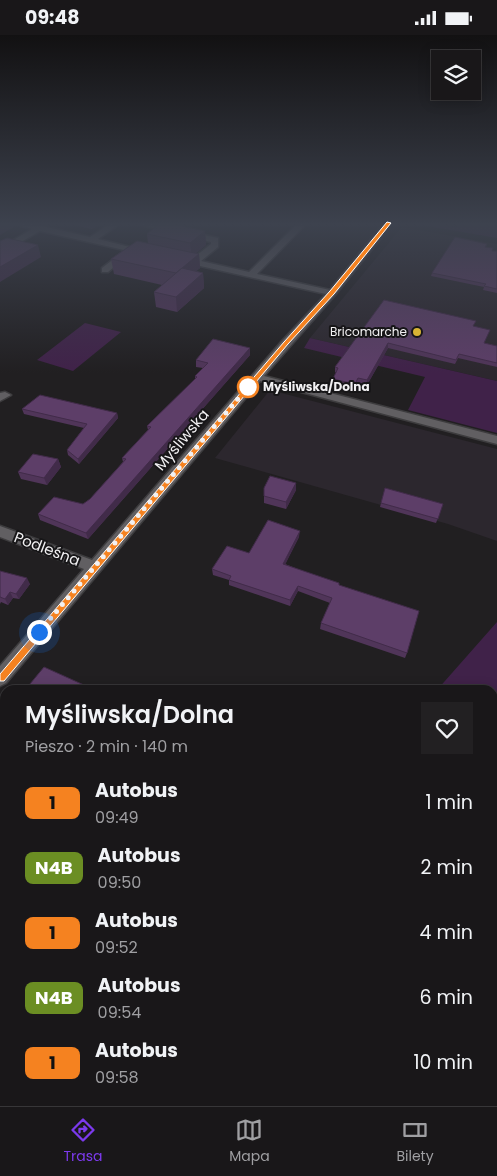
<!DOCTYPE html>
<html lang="pl">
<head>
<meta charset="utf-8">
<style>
  :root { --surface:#191719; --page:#222022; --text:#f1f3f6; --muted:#9f9fa2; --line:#373638; --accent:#7c3aed }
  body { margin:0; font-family:Poppins,sans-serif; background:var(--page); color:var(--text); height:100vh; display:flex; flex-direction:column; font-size:19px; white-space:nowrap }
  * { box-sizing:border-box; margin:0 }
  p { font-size:16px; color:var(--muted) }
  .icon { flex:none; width:28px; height:28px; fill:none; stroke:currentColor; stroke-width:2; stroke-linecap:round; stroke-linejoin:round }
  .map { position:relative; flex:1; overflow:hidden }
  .details { position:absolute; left:0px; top:650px; width:498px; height:421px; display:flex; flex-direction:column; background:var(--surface); border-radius:15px 15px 0 0; box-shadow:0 2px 12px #0003,0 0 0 1px var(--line) }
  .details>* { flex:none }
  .badge { padding:0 10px; border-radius:8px; font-size:18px; line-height:32px }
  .buttons { position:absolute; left:431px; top:15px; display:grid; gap:10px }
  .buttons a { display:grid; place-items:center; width:50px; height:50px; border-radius:0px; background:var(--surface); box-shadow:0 2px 12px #0003,0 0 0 1px var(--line); font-size:25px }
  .you { position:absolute; width:25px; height:25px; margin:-12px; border:4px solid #fff; border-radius:50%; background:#1a73e8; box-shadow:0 0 0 8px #1a73e833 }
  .map>.badge { position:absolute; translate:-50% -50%; box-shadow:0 0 0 2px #fff }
  .round { display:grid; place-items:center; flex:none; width:52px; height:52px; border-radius:0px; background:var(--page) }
  .headline { display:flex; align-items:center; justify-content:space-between; height:85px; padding:0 25px }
  h1 { font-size:24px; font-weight:600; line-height:38px }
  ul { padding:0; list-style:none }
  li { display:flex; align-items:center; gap:15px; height:65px; padding:0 25px }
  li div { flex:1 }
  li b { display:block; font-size:19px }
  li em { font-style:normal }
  li .badge { min-width:55px; font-weight:700; text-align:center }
  .status { display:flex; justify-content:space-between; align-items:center; height:35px; padding:0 25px; background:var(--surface); direction:ltr }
  .status svg { height:14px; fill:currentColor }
  .menu { display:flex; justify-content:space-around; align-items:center; height:70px; border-top:1px solid var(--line); background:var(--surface); font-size:14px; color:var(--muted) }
  .menu a { display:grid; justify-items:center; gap:2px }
  .menu .on { color:var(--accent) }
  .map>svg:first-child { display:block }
</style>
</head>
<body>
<div class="status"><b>09:48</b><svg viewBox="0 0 49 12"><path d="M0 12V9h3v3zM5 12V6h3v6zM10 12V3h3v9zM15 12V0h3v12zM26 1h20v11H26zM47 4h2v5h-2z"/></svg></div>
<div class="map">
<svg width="497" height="1071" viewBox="0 0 497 1071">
  <rect width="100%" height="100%" fill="#211f21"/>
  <g fill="#2c272e">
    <polygon points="402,192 497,209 497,346 310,303"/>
    <polygon points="270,355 497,414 497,506 448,489 215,423"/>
  </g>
  <g fill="#402249">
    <polygon points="410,188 435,188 456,192 459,188 497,188 497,203"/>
    <polygon points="85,288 121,297 73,336 37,325"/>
    <polygon points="310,303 497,346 497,398 408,375 425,342 304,313"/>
    <polygon points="497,587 497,1069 492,1066 492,655 437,655"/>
    <polygon points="0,684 5,687 5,793 0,790"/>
    <polygon points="5,795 5,1066 326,1066 324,1071 76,1071 73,1066 68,1071 0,1071 0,800"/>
  </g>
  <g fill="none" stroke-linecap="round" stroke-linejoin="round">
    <defs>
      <g id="minor">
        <polygon points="12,188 29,188 90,202 111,188 121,188 98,204 150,217 146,220 40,196 0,219 0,213 32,194"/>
        <polygon points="133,188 150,188 218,203 218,212 201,226 249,237 298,188 307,188 257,239 330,255 384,188 393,188 335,260 264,341 497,401 497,409 260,346 6,648 0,651 0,631 84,534 0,502 0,491 92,525 282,306 326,259 178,226 177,224 181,221 192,224 211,209 211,207"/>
        <polygon points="124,216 131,218 108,237 102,237 102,233"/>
        <polygon points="5,357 11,360 0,366 0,358"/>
      </g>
    </defs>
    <use href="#minor" stroke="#3d3c3e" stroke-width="3"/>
    <use href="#minor" fill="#615f62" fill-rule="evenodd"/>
  </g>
  <g fill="#503559">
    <polygon points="64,188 101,188 92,194"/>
    <polygon points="205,196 206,210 196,218 199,219 200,233 196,236 203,238 204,253 177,277 156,272 154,257 162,250 114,239 111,224 148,208 147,199"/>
    <polygon points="487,209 486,212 492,216 497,216 497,258 483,255 484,252 431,241 432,238"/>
    <polygon points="384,265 474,291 485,308 497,311 497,332 458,323 455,329 388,313 367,350 357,347 354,353 332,348 333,344 336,337 335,337 335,332"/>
    <polygon points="250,320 88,504 40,485 38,479 83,469 90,464 123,427 122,423 148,395 147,391 195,344 195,341 203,333 196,332 196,325"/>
    <polygon points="22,374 117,378 118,383 79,429 68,420 67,415 84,393 24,379"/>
    <polygon points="58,424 61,432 47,450 21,444 18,437"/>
    <polygon points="264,453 296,455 286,474 264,468"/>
    <polygon points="385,453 443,469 436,488 380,472"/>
    <polygon points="299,502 285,529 339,550 407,618 405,623 320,594 321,588 330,568 298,556 290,571 229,550 229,545 213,540 212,534 249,518"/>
    <polygon points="0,536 30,549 19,564 13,563 8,570 1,567 0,569"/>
  </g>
  <g fill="#412b49">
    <polygon points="0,188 14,188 15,191 0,200"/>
    <polygon points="91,188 101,188 92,194"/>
    <polygon points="205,196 206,210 192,222 190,208"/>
    <polygon points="38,210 41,222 0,247 0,232"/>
    <polygon points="199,219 200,233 177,253 176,238"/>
    <polygon points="203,238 204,253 177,277 176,262"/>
    <polygon points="388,308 388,313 367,350 367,345"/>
    <polygon points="250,313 250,320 88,504 86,498"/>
    <polygon points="117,378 118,383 79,429 78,424"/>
    <polygon points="58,424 61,432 47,450 44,443"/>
    <polygon points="296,448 296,455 286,474 286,467"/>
    <polygon points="300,496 299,502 283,534 283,529"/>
    <polygon points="27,543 30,549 19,564 16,559"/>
    <polygon points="298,551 298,556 290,571 290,565"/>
    <polygon points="10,557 13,563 8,570 5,564"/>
  </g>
  <g fill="#5d3e68" stroke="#412b49">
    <polygon points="160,188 168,188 205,196 190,208 147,199"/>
    <polygon points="455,202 487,209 485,212 493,213 492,216 497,216 497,254 484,251 486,249 432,238"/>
    <polygon points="7,203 38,210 0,232 0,206"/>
    <polygon points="137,206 199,219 176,238 111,224"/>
    <polygon points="182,233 203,238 176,262 154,257"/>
    <polygon points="384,265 476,286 473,291 490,295 484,308 497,311 497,328 459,319 456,325 388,308 367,345 358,343 355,349 333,344 338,333 335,332"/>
    <polygon points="213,304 250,313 86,498 38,479 54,462 83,469 90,464 126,424 122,423 151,392 147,391 197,342 195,341 208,328 196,325"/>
    <polygon points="40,360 117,378 78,424 67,415 87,389 22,374"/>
    <polygon points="33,419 58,424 44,443 18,437"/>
    <polygon points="270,441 296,448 286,467 264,461 264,453"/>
    <polygon points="385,453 443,469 438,484 381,468"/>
    <polygon points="268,485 300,496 283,529 339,548 339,550 419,576 407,618 321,588 332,563 298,551 290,565 229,545 231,541 212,534 227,511 249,518"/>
    <polygon points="0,536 27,543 16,559 10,557 5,564 0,562"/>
    <polygon points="44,632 95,655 25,655"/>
  </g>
  <linearGradient id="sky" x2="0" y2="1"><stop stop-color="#121112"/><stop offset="0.56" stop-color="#3d424e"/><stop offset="1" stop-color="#3d424e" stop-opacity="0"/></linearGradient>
  <rect width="497" height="338" fill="url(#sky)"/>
  <polygon fill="#f58220" stroke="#fff" points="387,187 391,188 334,259 288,309 4,646 0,646 0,639 284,307 330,256"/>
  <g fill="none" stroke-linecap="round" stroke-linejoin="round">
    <polyline stroke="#f2f1f3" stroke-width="5" stroke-dasharray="0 9" points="39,597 248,352"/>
  </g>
  <circle fill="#d8b434" stroke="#171618" stroke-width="2" cx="417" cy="297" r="5"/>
  <circle fill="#fff" stroke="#f58220" stroke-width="2.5" cx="248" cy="352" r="10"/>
  <g text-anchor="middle" stroke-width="4" stroke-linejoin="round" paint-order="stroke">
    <g font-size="12" fill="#f2f1f3" stroke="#171618" text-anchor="end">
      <text x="407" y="301">Bricomarche</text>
    </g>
    <g font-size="12" font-weight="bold" fill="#f2f1f3" stroke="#171618" text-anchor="start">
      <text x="263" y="356">Myśliwska/Dolna</text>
    </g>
    <g font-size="15" fill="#f2f1f3" stroke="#171618">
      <text transform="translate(182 405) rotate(-50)" y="5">Myśliwska</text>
      <text transform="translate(47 514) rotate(21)" y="5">Podleśna</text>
    </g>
  </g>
</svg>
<div class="buttons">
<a><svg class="icon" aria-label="layers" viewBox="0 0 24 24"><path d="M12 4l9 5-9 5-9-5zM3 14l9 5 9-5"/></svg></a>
</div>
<div class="you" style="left:39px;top:597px"></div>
<section class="details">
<div class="headline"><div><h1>Myśliwska/Dolna</h1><p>Pieszo · 2 min · 140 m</p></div><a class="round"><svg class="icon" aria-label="heart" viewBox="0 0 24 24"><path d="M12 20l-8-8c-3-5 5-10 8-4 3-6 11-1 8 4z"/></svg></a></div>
<ul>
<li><span class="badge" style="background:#f58220;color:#111">1</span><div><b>Autobus</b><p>09:49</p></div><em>1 min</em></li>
<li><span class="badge" style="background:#6b8e23;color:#fff">N4B</span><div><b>Autobus</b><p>09:50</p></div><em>2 min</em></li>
<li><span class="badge" style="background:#f58220;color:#111">1</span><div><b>Autobus</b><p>09:52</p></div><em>4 min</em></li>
<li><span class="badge" style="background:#6b8e23;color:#fff">N4B</span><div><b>Autobus</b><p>09:54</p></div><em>6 min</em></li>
<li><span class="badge" style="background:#f58220;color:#111">1</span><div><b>Autobus</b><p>09:58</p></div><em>10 min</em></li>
</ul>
</section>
</div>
<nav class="menu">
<a class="on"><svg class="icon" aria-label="directions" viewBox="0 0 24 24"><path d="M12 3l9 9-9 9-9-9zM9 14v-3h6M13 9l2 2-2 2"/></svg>Trasa</a>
<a><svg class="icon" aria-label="map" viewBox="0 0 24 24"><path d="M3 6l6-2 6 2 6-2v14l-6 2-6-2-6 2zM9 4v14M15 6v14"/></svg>Mapa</a>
<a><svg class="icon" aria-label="tickets" viewBox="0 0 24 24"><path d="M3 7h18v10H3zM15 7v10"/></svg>Bilety</a>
</nav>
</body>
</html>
